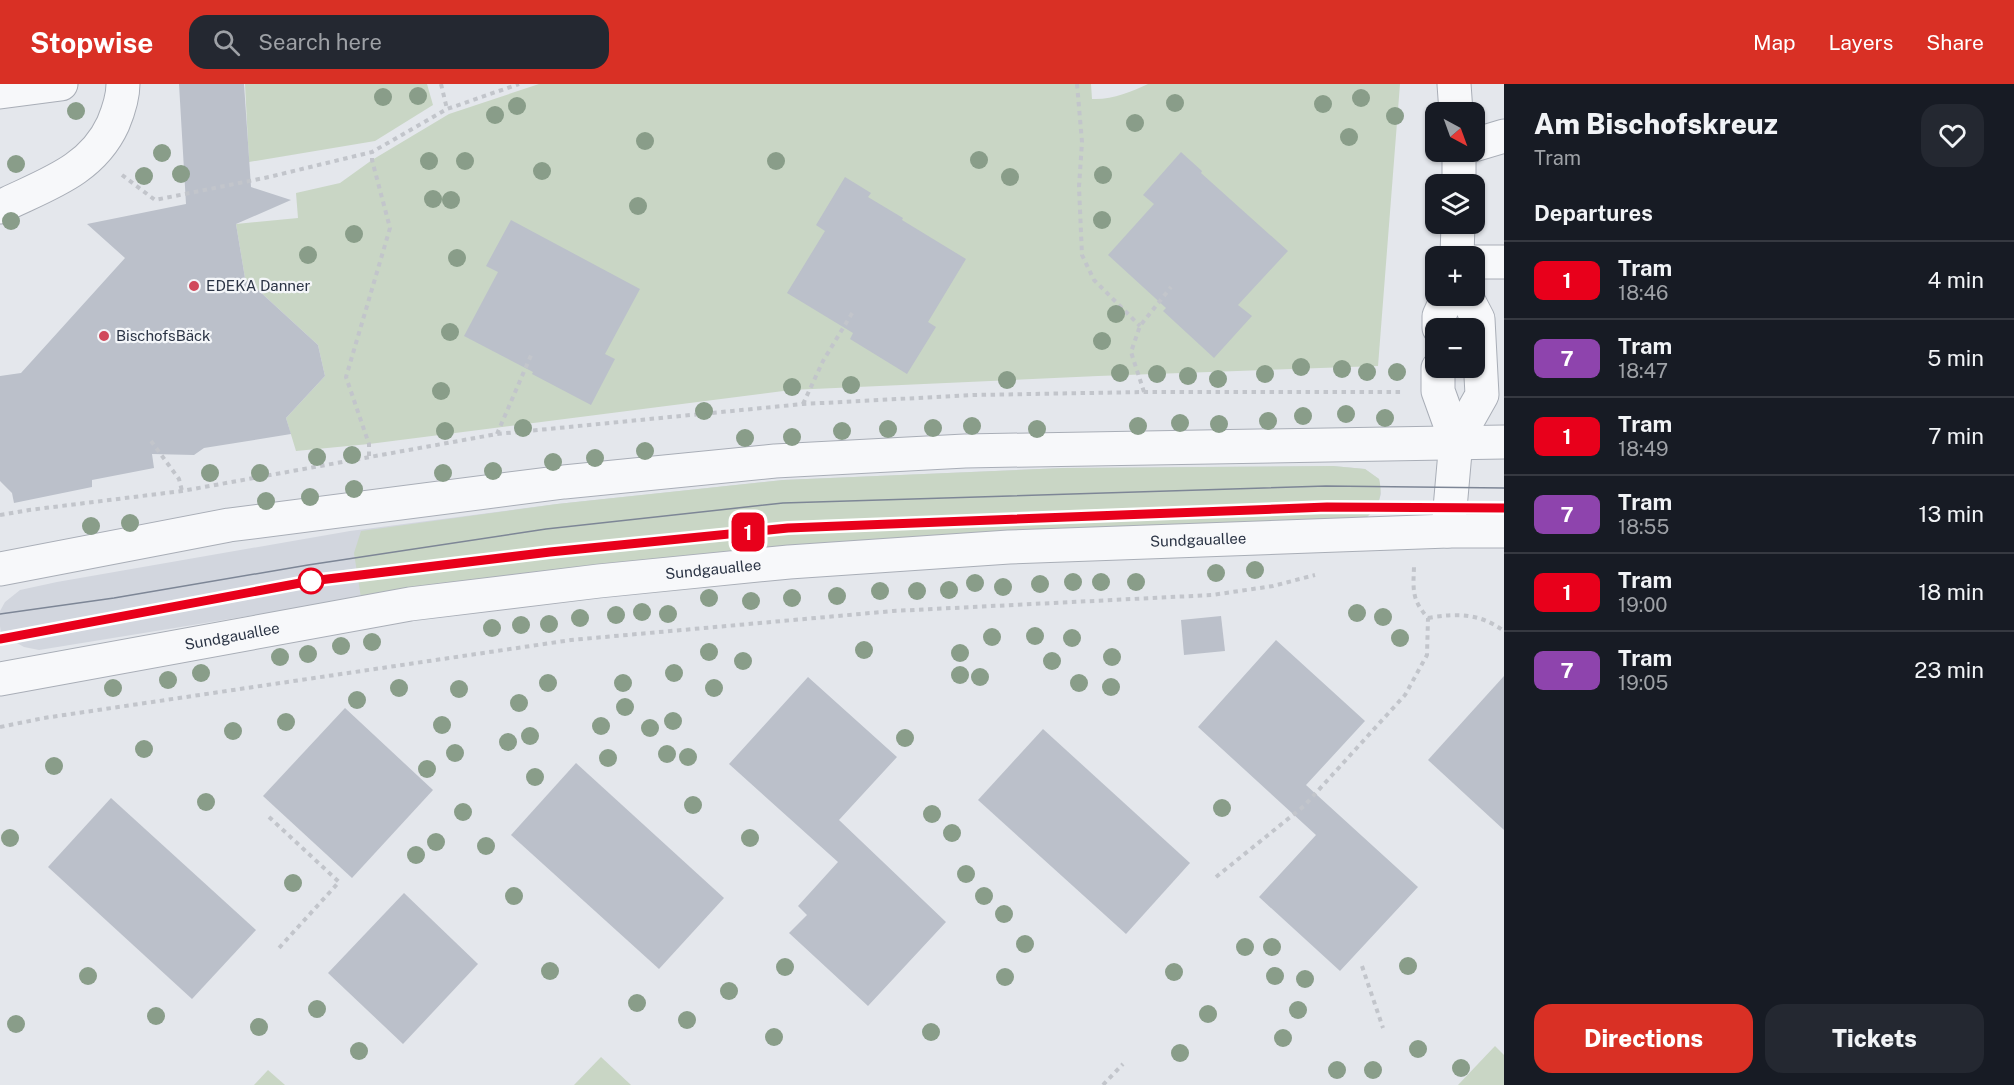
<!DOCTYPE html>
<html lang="en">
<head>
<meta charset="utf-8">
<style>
  :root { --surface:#171b24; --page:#242831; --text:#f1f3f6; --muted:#9ea1a6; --line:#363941; --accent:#d93025 }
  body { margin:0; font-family:"Public Sans",sans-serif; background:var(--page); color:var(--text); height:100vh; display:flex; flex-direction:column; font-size:22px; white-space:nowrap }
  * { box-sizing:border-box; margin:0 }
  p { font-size:20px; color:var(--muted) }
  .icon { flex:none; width:33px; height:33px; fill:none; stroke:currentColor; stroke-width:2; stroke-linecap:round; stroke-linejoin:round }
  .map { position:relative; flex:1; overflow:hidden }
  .details { display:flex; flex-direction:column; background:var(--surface); width:510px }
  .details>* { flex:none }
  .badge { padding:0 12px; border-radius:9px; font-size:21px; line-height:39px }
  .needle { width:39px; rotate:139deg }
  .controls { position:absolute; left:1425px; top:18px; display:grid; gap:12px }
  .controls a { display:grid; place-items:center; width:60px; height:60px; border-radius:12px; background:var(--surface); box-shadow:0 2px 4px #0004; font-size:30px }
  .map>.badge { position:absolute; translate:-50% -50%; box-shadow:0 0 0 3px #fff }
  h2 { padding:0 30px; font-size:22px; line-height:54px }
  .round { display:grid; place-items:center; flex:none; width:63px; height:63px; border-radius:18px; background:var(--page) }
  .summary { display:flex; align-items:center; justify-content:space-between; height:102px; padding:0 30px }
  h1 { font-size:28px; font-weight:800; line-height:45px }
  .button { display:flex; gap:12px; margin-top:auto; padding:12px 30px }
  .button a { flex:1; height:69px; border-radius:18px; background:var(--accent); color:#fff; font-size:24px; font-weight:800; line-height:69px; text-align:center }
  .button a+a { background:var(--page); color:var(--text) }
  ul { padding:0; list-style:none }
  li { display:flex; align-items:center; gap:18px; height:78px; padding:0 30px; border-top:2px solid var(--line) }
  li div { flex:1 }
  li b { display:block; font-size:22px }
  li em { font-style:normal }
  li .badge { min-width:66px; font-weight:700; text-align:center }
  header { display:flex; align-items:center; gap:36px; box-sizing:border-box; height:84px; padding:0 30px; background:var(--accent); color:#fff }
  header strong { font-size:28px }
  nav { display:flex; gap:33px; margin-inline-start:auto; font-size:21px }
  .search { width:420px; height:54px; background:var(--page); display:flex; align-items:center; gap:15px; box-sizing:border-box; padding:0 21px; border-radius:18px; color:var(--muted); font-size:22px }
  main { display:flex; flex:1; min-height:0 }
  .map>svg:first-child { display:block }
</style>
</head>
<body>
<header>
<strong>Stopwise</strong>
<div class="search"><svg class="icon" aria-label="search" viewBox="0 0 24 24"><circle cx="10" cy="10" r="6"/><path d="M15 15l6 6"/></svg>Search here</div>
<nav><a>Map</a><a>Layers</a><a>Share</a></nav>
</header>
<main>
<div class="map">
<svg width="1504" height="1001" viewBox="0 0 1504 1001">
  <rect width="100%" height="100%" fill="#e4e7ec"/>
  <polygon fill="#d2d6de" points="1333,382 1365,385 1379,395 1381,410 1378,420 1367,433 354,515 39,566 24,563 1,550 0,542 0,527 5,518 20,506 57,498 350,447 557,420 783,396 1063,384"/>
  <g fill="#c9d6c5">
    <polygon points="245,0 427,0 433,21 375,57 249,78"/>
    <path d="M 539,0 L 1091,0 L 1092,15 C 1112,16 1131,8 1148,0 L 1400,0 L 1378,282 L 1098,292 L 791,306 L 369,360 L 296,367 L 286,334 L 325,292 L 318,261 L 245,194 L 236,140 L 298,134 L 296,109 L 340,99 L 372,76 L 449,30 Z"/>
    <path d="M 1333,382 L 1365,385 L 1379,395 C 1383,411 1379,422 1367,433 L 361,514 L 354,469 L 361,447 L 557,420 L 783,396 L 1063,384 Z"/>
    <polygon points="1495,962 1504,971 1504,1001 1458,1001"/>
    <polygon points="601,973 631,1001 574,1001"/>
    <polygon points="268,986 285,1001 254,1001"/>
  </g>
  <g fill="#bbc0ca">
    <polygon points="179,0 244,0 251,103 291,116 236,140 245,194 318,261 325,292 286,334 291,350 204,364 194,371 152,370 154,384 92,396 92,403 14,419 12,409 0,397 0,292 21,289 125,174 87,140 186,120"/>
    <polygon points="1181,68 1202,87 1201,89 1288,167 1238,221 1252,232 1214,274 1163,227 1166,224 1108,171 1154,120 1143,111"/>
    <polygon points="845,93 871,109 868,113 903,134 902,136 966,175 928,238 936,243 907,290 850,255 853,249 787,209 825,147 816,141"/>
    <polygon points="511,136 640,205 605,270 615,275 591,321 532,290 533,288 464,252 498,188 486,182"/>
    <polygon points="1221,532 1225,567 1184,571 1181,536"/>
    <polygon points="1276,556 1365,637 1306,701 1418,803 1340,887 1259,813 1316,751 1198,643"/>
    <polygon points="1504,592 1504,746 1428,676"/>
    <polygon points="808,593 897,673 839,736 946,838 868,922 789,849 807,831 798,822 838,778 729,680"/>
    <polygon points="345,624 433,706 352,794 263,712"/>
    <polygon points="1043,645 1190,779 1126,850 978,716"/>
    <polygon points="576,679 724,814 659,885 511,751"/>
    <polygon points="111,714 256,846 192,915 48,783"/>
    <polygon points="404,809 478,880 403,960 328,889"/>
  </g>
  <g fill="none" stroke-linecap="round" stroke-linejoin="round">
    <defs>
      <g id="minor">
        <polyline points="1454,0 1456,28"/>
        <polyline points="0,8 61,0"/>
        <polyline points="1474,61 1504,52"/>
        <polyline points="1459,100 1459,68"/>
        <path d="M 0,123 C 44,101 91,88 113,40 C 118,28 123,14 123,0"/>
        <polyline points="1457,172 1458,140"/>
        <polyline points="1474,178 1504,178"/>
        <polyline points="1439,244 1439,232 1448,212"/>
        <polyline points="1438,284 1438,307 1456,357"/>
        <polyline points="1448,447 1456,357 1482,311 1478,235 1466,212"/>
        <polyline points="0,485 229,441 564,398 775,377 965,367 1504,358"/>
        <path id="s1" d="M 0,595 L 410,520 L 599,497 L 789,478 L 1009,463 L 1448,447 L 1504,447"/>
      </g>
    </defs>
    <use href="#minor" stroke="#a9aeb7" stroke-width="35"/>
    <g stroke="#c2c5cb" stroke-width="4" stroke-dasharray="4.5 4.5" stroke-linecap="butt">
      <polyline points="441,0 447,25"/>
      <polyline points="1077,0 1082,58 1079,103 1082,171 1094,196 1140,242"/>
      <polyline points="122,91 155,116 269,93 372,68 447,25 519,0"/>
      <polyline points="1144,308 1131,268 1140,242 1171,203"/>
      <polyline points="803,320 823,277 854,226"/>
      <polyline points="497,350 532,269"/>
      <polyline points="151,357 179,395 182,407"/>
      <polyline points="369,372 369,360 346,293 390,144 372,76 372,68"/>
      <polyline points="0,431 29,426 182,407 497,350 803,320 974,311 1144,308 1401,308"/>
      <path d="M 1428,534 C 1458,529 1479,529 1504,547"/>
      <polyline points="0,643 44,634 571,556 893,527 1212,511 1273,502 1315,491"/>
      <polyline points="269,733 339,798 279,864"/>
      <path d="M 1216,793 L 1304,722 L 1405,611 L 1427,571 L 1428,534 C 1412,516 1413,507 1414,483"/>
      <polyline points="1362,882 1383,944"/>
      <polyline points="1103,1001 1123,980"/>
    </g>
    <use href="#minor" stroke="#f7f8fa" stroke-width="33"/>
    <g stroke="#7d8696" stroke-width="1.5">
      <polyline points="0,530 114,514 308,481 546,445 783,419 1326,402 1504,404"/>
      <polyline points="0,555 311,497 550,468 788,444 1327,423 1504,424"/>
    </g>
  </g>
  <g fill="#899d89">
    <circle cx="418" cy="12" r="9"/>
    <circle cx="383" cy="13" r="9"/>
    <circle cx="1361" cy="14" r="9"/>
    <circle cx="1175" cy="19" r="9"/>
    <circle cx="1323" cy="20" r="9"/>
    <circle cx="517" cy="22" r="9"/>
    <circle cx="76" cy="27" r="9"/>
    <circle cx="495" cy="31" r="9"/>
    <circle cx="1395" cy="32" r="9"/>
    <circle cx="1135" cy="39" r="9"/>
    <circle cx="1349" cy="53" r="9"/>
    <circle cx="645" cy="57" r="9"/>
    <circle cx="162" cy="69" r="9"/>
    <circle cx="979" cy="76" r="9"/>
    <circle cx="429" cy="77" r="9"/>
    <circle cx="465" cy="77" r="9"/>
    <circle cx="776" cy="77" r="9"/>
    <circle cx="16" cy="80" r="9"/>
    <circle cx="542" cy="87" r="9"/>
    <circle cx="181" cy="90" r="9"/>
    <circle cx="1103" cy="91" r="9"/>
    <circle cx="144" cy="92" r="9"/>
    <circle cx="1010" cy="93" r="9"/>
    <circle cx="433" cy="115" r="9"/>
    <circle cx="451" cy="116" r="9"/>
    <circle cx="638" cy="122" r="9"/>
    <circle cx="1102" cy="136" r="9"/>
    <circle cx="11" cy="137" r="9"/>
    <circle cx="354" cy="150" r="9"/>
    <circle cx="308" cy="171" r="9"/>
    <circle cx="457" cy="174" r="9"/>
    <circle cx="1116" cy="230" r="9"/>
    <circle cx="450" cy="248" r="9"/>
    <circle cx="1102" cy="257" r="9"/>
    <circle cx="1301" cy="283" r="9"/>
    <circle cx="1342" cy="285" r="9"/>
    <circle cx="1367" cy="288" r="9"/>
    <circle cx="1397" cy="288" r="9"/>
    <circle cx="1120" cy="289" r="9"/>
    <circle cx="1157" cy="290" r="9"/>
    <circle cx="1265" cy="290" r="9"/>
    <circle cx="1188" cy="292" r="9"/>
    <circle cx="1218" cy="295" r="9"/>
    <circle cx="1007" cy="296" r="9"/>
    <circle cx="851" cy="301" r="9"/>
    <circle cx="792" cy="303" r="9"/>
    <circle cx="441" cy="307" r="9"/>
    <circle cx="704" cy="327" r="9"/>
    <circle cx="1346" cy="330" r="9"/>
    <circle cx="1303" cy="332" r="9"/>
    <circle cx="1385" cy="334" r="9"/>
    <circle cx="1268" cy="337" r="9"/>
    <circle cx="1180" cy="339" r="9"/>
    <circle cx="1219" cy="340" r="9"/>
    <circle cx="972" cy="342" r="9"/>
    <circle cx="1138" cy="342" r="9"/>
    <circle cx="523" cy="344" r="9"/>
    <circle cx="933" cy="344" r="9"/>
    <circle cx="888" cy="345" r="9"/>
    <circle cx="1037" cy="345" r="9"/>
    <circle cx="445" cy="347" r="9"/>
    <circle cx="842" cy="347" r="9"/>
    <circle cx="792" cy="353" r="9"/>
    <circle cx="745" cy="354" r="9"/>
    <circle cx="645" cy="367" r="9"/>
    <circle cx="352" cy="371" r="9"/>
    <circle cx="317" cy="373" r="9"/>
    <circle cx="595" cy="374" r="9"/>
    <circle cx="553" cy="378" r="9"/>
    <circle cx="493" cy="387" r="9"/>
    <circle cx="210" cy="389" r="9"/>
    <circle cx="260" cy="389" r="9"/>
    <circle cx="443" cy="389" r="9"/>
    <circle cx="354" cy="405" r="9"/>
    <circle cx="310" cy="413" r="9"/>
    <circle cx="266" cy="417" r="9"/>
    <circle cx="130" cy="439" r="9"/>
    <circle cx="91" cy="442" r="9"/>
    <circle cx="1255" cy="486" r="9"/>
    <circle cx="1216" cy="489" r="9"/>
    <circle cx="1073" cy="498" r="9"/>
    <circle cx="1101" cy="498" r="9"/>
    <circle cx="1136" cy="498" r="9"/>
    <circle cx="975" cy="499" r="9"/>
    <circle cx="1040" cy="500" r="9"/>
    <circle cx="1003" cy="503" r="9"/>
    <circle cx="949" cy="506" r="9"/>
    <circle cx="880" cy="507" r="9"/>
    <circle cx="917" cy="507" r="9"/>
    <circle cx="837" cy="512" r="9"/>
    <circle cx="709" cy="514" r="9"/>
    <circle cx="792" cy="514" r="9"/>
    <circle cx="751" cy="517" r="9"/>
    <circle cx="642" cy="528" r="9"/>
    <circle cx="1357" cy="529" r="9"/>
    <circle cx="668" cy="530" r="9"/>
    <circle cx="616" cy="531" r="9"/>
    <circle cx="1383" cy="533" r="9"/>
    <circle cx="580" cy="534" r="9"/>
    <circle cx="549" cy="540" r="9"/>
    <circle cx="521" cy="541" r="9"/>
    <circle cx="492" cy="544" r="9"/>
    <circle cx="1035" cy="552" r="9"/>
    <circle cx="992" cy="553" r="9"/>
    <circle cx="1072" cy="554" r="9"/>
    <circle cx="1400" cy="554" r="9"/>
    <circle cx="372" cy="558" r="9"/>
    <circle cx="341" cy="562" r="9"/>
    <circle cx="864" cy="566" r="9"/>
    <circle cx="709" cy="568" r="9"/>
    <circle cx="960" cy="569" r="9"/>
    <circle cx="308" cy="570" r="9"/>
    <circle cx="280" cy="573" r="9"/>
    <circle cx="1112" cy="573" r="9"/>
    <circle cx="743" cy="577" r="9"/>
    <circle cx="1052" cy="577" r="9"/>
    <circle cx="201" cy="589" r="9"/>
    <circle cx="674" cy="589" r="9"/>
    <circle cx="960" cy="591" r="9"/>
    <circle cx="980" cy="593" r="9"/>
    <circle cx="168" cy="596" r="9"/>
    <circle cx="548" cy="599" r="9"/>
    <circle cx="623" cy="599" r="9"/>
    <circle cx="1079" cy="599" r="9"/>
    <circle cx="1111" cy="603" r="9"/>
    <circle cx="113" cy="604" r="9"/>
    <circle cx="399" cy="604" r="9"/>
    <circle cx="714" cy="604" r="9"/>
    <circle cx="459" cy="605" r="9"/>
    <circle cx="357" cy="616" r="9"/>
    <circle cx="519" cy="619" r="9"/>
    <circle cx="625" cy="623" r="9"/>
    <circle cx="673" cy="637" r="9"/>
    <circle cx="286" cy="638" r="9"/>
    <circle cx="442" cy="641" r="9"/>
    <circle cx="601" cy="642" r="9"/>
    <circle cx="650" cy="644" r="9"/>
    <circle cx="233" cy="647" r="9"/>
    <circle cx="530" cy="652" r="9"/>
    <circle cx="905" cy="654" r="9"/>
    <circle cx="508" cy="658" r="9"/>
    <circle cx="144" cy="665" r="9"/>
    <circle cx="455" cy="669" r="9"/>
    <circle cx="667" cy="670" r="9"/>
    <circle cx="688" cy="673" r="9"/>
    <circle cx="608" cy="674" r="9"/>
    <circle cx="54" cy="682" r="9"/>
    <circle cx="427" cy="685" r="9"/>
    <circle cx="535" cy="693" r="9"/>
    <circle cx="206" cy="718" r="9"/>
    <circle cx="693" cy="721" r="9"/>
    <circle cx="1222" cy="724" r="9"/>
    <circle cx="463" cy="728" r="9"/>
    <circle cx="932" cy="730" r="9"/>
    <circle cx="952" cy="749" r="9"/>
    <circle cx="10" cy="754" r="9"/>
    <circle cx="750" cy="754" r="9"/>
    <circle cx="436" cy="758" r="9"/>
    <circle cx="486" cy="762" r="9"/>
    <circle cx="416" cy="771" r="9"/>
    <circle cx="966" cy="790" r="9"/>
    <circle cx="293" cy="799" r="9"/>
    <circle cx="514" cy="812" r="9"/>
    <circle cx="984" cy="812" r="9"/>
    <circle cx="1004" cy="830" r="9"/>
    <circle cx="1025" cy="860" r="9"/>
    <circle cx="1245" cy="863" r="9"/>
    <circle cx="1272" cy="863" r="9"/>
    <circle cx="1408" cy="882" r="9"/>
    <circle cx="785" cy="883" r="9"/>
    <circle cx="550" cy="887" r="9"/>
    <circle cx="1174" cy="888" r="9"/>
    <circle cx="88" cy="892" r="9"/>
    <circle cx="1275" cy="892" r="9"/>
    <circle cx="1005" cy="893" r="9"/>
    <circle cx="1305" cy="895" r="9"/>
    <circle cx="729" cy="907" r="9"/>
    <circle cx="637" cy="919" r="9"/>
    <circle cx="317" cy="925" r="9"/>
    <circle cx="1298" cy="926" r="9"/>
    <circle cx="1208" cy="930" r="9"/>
    <circle cx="156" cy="932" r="9"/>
    <circle cx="687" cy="936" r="9"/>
    <circle cx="16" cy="940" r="9"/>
    <circle cx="259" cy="943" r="9"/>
    <circle cx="931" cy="948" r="9"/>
    <circle cx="774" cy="953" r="9"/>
    <circle cx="1283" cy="954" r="9"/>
    <circle cx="1418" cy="965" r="9"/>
    <circle cx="359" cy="967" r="9"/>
    <circle cx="1180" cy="969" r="9"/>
    <circle cx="1461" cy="984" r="9"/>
    <circle cx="1337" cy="986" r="9"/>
    <circle cx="1373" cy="986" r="9"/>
  </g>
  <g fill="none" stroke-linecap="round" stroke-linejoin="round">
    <defs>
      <polyline id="line" points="0,555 311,497 550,468 788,444 1327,423 1504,424"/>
    </defs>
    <use href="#line" stroke="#fff" stroke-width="14"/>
    <use href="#line" stroke="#e8001b" stroke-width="9"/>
  </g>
  <g fill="#d1495b" stroke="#f4f6f9" stroke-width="2">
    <circle cx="194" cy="202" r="6"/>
    <circle cx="104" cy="252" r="6"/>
  </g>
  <circle fill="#fff" stroke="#e8001b" stroke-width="3" cx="311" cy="497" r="12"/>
  <g text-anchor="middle" stroke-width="4.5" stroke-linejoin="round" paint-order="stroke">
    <g font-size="15" fill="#2b3445" stroke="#f4f6f9" text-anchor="start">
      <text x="206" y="207">EDEKA Danner</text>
      <text x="116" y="257">BischofsBäck</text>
    </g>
    <g font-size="15" fill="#2b3445" stroke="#f4f6f9">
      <text dy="5" stroke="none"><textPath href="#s1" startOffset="1208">Sundgauallee</textPath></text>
      <text dy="5" stroke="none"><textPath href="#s1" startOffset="722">Sundgauallee</textPath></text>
      <text dy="5" stroke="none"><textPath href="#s1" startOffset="236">Sundgauallee</textPath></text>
    </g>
  </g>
</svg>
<div class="controls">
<a><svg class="needle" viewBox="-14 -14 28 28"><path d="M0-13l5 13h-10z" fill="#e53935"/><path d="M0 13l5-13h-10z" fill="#9ea1a6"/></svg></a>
<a><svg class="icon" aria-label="layers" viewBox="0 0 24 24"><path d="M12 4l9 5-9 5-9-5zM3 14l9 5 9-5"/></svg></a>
<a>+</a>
<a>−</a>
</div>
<b class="badge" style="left:748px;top:448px;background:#e8001b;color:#fff">1</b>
</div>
<section class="details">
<div class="summary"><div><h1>Am Bischofskreuz</h1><p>Tram</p></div><a class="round"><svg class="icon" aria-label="heart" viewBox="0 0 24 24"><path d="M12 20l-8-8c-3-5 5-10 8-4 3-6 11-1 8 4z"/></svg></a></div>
<h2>Departures</h2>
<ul>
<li><span class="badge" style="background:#e8001b;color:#fff">1</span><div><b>Tram</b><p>18:46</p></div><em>4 min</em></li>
<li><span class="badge" style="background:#8e44ad;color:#fff">7</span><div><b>Tram</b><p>18:47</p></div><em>5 min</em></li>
<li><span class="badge" style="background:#e8001b;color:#fff">1</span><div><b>Tram</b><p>18:49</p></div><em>7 min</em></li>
<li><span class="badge" style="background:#8e44ad;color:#fff">7</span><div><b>Tram</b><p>18:55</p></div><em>13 min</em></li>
<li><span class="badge" style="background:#e8001b;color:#fff">1</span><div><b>Tram</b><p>19:00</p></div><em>18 min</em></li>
<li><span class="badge" style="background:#8e44ad;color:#fff">7</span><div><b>Tram</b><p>19:05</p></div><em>23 min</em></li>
</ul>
<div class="button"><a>Directions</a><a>Tickets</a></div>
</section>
</main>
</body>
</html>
